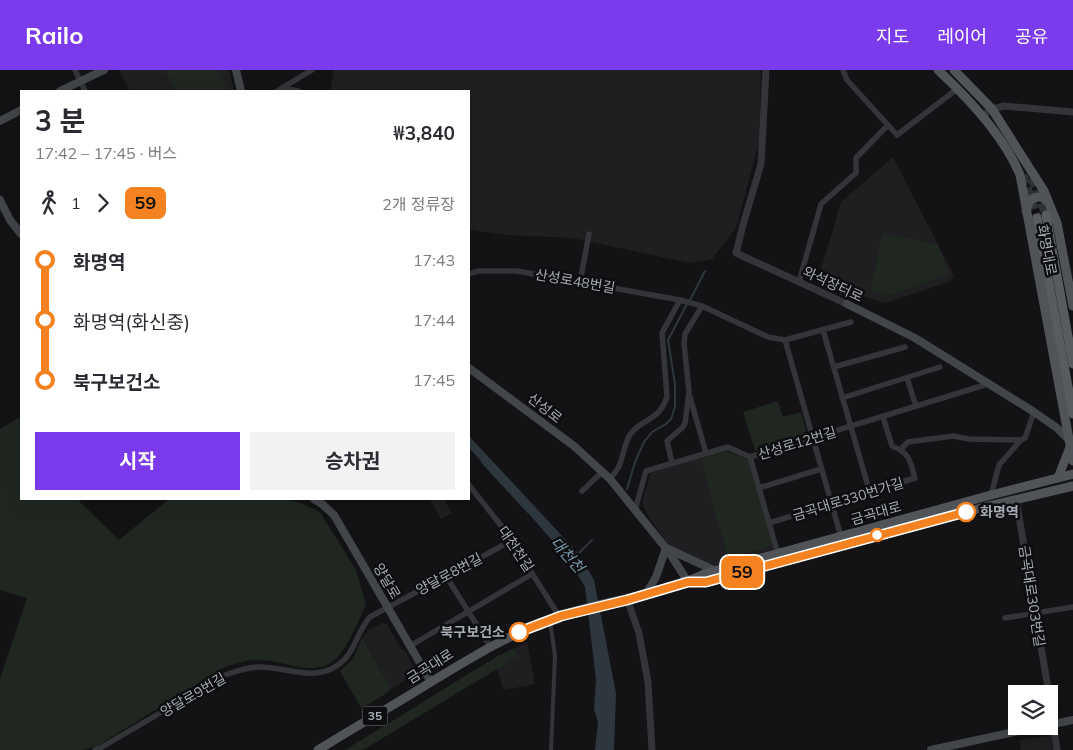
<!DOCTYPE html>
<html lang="ko">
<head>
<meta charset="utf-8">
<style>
  :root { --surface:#fff; --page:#f2f2f3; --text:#2b2b33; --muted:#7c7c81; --accent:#7c3aed }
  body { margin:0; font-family:Mulish,"Noto Sans KR",sans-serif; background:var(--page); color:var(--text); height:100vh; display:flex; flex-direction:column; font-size:19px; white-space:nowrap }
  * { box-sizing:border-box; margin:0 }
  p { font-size:16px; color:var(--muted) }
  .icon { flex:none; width:28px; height:28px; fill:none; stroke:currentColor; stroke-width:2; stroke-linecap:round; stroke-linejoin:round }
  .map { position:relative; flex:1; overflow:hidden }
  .panel { position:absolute; left:20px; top:20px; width:450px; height:410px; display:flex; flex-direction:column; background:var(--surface); border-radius:0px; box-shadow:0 5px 20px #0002 }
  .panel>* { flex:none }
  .badge { padding:0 10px; border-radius:8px; font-size:18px; line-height:32px }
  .fabs { position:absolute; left:1008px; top:615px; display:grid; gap:10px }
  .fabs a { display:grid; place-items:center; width:50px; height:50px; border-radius:0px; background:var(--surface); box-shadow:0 5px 20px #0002; font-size:25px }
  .map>.badge { position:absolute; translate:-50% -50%; box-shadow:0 0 0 2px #fff }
  .legs { display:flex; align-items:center; gap:8px; height:55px; padding:0 15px; font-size:16px }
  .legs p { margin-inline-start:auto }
  .summary { display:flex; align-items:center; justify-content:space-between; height:85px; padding:0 15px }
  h1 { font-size:28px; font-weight:700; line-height:38px }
  .button { display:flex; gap:10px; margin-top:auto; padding:10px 15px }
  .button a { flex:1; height:58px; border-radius:0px; background:var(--accent); color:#fff; font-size:20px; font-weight:700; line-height:58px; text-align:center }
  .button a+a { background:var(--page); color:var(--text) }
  ul { padding:0 15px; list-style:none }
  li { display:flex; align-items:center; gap:18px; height:60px; font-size:19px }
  li i { display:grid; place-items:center; width:8px; height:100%; margin:0 6px; background:currentColor }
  li i::after { content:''; width:12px; height:12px; margin:-6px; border:4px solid; border-radius:50%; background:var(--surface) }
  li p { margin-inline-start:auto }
  li:first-child i { background:linear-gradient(#0000 50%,currentColor 0) }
  li:last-child i { background:linear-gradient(currentColor 50%,#0000 0) }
  header { display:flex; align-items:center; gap:30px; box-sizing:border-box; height:70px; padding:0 25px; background:var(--accent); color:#fff }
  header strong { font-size:24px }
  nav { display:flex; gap:28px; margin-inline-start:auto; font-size:18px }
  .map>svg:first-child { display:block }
</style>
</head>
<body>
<header>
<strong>Railo</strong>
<nav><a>지도</a><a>레이어</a><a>공유</a></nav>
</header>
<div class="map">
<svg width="1073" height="680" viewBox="0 0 1073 680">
  <rect width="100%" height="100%" fill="#131315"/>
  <g fill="#1f1f21">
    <polygon points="119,0 229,0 234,21 130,21"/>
    <polygon points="334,0 761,0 759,72 736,158 712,189 690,193 572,168 509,165 469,160 469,21 330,21"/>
    <polygon points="893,87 954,206 949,212 885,233 817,213 841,132"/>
    <polygon points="727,379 748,388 775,482 718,497 668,475 646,442 642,432 651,403"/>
    <polygon points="432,429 446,429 444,430 452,443 441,449 430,430"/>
    <polygon points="382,553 387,554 400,577 406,582 415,600 415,603 408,609 391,619 362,568 370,559"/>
    <polygon points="527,573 535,614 504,620 497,599 507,596 506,591 518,587 515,578"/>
    <polygon points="1051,666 1053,680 1021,680 1019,670"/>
  </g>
  <g fill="#1f2720">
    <polygon points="165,0 218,0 228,20 175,21"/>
    <polygon points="883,163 938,175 949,204 890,225 870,220"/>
    <polygon points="778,331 783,347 801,342 806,361 799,367 755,381 743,342"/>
    <path d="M 21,346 L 21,429 L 77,429 L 119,470 L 169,429 L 283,429 L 301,433 L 320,442 L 356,500 L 366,535 C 357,552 348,580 333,591 C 313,607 285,591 262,590 C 249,589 237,593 225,597 L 97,676 L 82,680 L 0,680 L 0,608 L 27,528 L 0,520 L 0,359 Z"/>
    <polygon points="726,381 748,391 773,475 728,488 701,389"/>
    <polygon points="362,568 391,619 384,625 361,638 340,601 353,589"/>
    <polygon points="515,578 518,587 506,591 507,596 497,599 363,680 345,680 496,587"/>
  </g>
  <polygon fill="#2d373d" points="469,366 578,483 594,510 616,623 614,680 595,680 598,652 594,639 596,610 585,517 568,489 511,423 469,378"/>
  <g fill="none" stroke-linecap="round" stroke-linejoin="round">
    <g stroke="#2d373d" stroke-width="2">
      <polyline points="690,230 705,201"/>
      <polyline points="482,392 528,442"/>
      <polyline points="627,419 635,392 644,372 652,362 666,354 671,349 675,337 675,314 668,270 687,234"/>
      <polyline points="578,484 592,470"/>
    </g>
    <g stroke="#303135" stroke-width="9" stroke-dasharray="9 4.5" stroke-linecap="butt">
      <polyline points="1023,105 1037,148"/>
      <polyline points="1031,108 1036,117 1046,145"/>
    </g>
    <polyline stroke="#343539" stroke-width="4" points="550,550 555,586 551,680"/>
    <g stroke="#343539" stroke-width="5.5">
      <polyline points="75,0 85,21"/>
      <polyline points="843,0 847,10 897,65 957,19"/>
      <polyline points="283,18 298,21"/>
      <polyline points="277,21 312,0"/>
      <polyline points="469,204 478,201 517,201 680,230 702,236"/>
      <polyline points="580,212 589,164"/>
      <polyline points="799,212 821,134 856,103 856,88 888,55"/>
      <polyline points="823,260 870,423"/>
      <polyline points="785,270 841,467"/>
      <polyline points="834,297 905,277"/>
      <polyline points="907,308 916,336"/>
      <polyline points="690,327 706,383"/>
      <polyline points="842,328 940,297"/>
      <polyline points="1021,370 1025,368 1034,342"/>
      <polyline points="901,379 908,372 953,366 969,369 1021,370 999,395 991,425"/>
      <polyline points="750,387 778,484"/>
      <polyline points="672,393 667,371 683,357 685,353 689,322 684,273 685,264 702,236 768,267 785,270 851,252"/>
      <path d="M 610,409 C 613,405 617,401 619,396 C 624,386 624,371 632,362 C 645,348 661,349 667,326 L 662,263 L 680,230"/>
      <polyline points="469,415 506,462 559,546"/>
      <polyline points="759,418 821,399"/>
      <polyline points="582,421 601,403"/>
      <polyline points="635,440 646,401 728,377 750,387 988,314"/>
      <path d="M 769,453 L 915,408 C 910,391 910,383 892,376 L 883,347"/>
      <polyline points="446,506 490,576"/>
      <polyline points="1005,548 1073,537"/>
      <polyline points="410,576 532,504"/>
      <path d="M 95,680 L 102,677 L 225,605 C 237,601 247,597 259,597 C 290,597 318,615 344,590 C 356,578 358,560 370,547 L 511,471"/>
    </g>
    <g stroke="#343539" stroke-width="7">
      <polyline points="766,0 761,94 743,155 736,183 847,234"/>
      <polyline points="982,46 992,39 1004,36 1073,42"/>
      <polyline points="1016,429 1049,624"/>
      <polyline points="627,529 639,563 648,612 652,680"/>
      <polyline points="1049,625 1057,680"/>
    </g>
    <g stroke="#424549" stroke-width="8">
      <polyline points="236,0 241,21"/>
      <polyline points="60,21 104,0"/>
      <polyline points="0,51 21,40"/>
      <polyline points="0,130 10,150 21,164"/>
      <polyline points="847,234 915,268 1034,342 1057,358 1070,371"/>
      <polyline points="469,298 574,376 610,409 669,482 688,512"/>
      <polyline points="314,429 322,434 334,445 431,612"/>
      <polyline points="646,524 656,507 666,478 716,501"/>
      <polyline points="1049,655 1073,650"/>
      <polyline points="931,680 1042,656"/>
    </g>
    <g stroke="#505358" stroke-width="9">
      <path d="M 938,0 C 968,28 1004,66 1020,105 L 1073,391"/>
      <polyline points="954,0 992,39 1044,121 1057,153 1073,236"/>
      <path d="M 1026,141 C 1029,131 1031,126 1042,127 L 1048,132"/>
      <polyline points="1058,408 1070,377"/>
      <polyline points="690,512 706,512 985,437 1073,416"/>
      <path d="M 318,680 C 355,657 394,635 431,612 C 472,587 513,562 559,546 C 607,530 658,526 704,504 L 991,425 L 1073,404"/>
    </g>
    <g stroke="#585c61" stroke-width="9">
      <polyline points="1046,145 1073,294"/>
      <polyline points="1037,148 1073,344"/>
    </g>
  </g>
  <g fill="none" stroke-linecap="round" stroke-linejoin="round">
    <defs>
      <polyline id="line-1" points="519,562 561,546 627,530 688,512 706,512 966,442"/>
    </defs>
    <use href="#line-1" stroke="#fff" stroke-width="11"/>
    <use href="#line-1" stroke="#f58220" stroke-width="8"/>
  </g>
  <g fill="#fff" stroke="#f58220" stroke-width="2.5">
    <circle cx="966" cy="442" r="9"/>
    <circle cx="877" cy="465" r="6"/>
    <circle cx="519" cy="562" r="9"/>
  </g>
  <g text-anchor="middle" stroke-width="5" stroke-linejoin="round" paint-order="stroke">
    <rect fill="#0e0e10" stroke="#787c83" stroke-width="1" x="362.5" y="636.5" width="25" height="19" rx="4"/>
    <g font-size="12" font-weight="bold" fill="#a5abb4">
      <text x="375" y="650">35</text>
    </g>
    <g font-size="14" fill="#a5abb4" stroke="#0e0e10">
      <text transform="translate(1047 180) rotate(79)" y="5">화명대로</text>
      <text transform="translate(575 211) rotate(10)" y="5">산성로48번길</text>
      <text transform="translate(833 214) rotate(25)" y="5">와석장터로</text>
      <text transform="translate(545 338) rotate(38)" y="5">산성로</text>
      <text transform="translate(797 373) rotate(-17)" y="5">산성로12번길</text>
      <text transform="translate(848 429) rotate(-17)" y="5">금곡대로330번가길</text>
      <text transform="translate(876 443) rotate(-16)" y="5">금곡대로</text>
      <text transform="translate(516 479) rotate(56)" y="5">대천천길</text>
      <text transform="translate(449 504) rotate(-28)" y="5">양달로8번길</text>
      <text transform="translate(387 511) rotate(60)" y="5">양달로</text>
      <text transform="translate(1032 526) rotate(81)" y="5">금곡대로303번길</text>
      <text transform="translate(430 596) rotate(-32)" y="5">금곡대로</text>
      <text transform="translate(193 625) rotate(-30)" y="5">양달로9번길</text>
    </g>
    <g font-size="14" font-weight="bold" fill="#a5abb4" stroke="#0e0e10" text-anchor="start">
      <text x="980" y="447">화명역</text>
      <text x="505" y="567" text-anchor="end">북구보건소</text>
    </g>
    <g font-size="15" font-style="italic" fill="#7d9caf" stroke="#0e0e10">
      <text transform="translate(567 485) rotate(48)" y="5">대천천</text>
    </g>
  </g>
</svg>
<div class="fabs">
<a><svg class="icon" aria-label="layers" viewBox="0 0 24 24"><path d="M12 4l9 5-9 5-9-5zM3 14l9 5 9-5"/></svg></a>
</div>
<b class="badge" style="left:742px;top:502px;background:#f58220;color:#111">59</b>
<section class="panel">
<div class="summary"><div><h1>3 분</h1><p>17:42 – 17:45 · 버스</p></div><b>₩3,840</b></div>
<div class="legs"><svg class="icon" aria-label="walk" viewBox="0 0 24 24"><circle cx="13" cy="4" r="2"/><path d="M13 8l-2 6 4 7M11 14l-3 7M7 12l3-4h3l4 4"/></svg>1<svg class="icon" aria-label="forward" viewBox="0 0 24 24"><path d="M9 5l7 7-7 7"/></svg><b class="badge" style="background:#f58220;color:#111">59</b><p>2개 정류장</p></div>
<ul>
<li><i style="color:#f58220"></i><b>화명역</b><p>17:43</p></li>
<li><i style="color:#f58220"></i><span>화명역(화신중)</span><p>17:44</p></li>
<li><i style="color:#f58220"></i><b>북구보건소</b><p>17:45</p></li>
</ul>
<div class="button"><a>시작</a><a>승차권</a></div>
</section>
</div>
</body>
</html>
